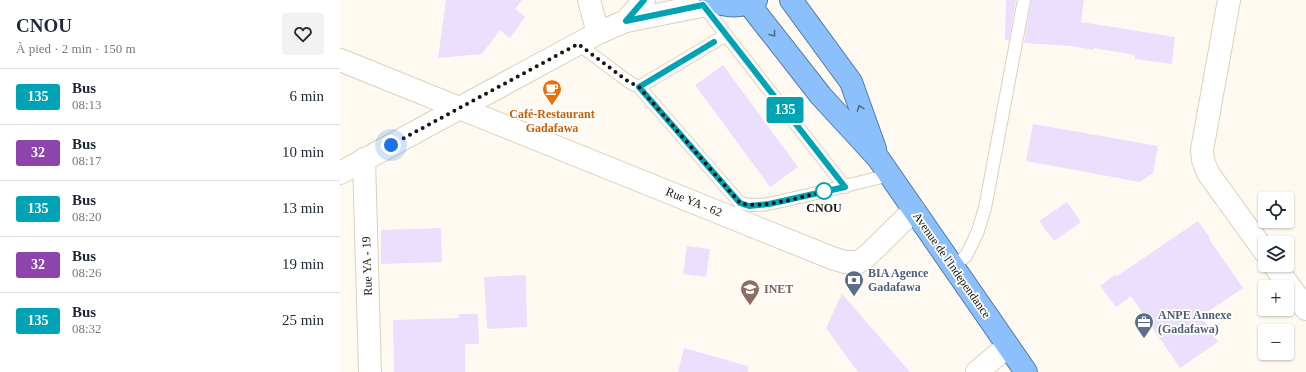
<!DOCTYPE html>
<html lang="fr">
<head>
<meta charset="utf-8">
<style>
  :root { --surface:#fff; --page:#f2f2f3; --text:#1f2937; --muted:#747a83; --line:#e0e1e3 }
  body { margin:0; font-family:Georgia,serif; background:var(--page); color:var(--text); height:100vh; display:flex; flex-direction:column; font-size:15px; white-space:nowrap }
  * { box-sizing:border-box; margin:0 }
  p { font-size:13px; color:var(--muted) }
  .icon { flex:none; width:22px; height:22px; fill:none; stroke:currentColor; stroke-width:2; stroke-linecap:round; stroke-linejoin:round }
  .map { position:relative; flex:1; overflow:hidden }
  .sheet { display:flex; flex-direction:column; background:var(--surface); width:340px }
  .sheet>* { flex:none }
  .badge { padding:0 8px; border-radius:3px; font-size:14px; line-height:26px }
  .buttons { position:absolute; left:918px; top:192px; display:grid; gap:8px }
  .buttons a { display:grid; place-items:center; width:36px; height:36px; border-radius:4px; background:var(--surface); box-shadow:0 1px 3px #0004; font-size:20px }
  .you { position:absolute; width:20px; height:20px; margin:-10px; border:3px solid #fff; border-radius:50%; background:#1a73e8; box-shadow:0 0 0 6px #1a73e833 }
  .map>.badge { position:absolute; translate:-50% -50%; box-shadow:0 0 0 2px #fff }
  .round { display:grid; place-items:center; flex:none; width:42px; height:42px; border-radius:4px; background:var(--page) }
  .overview { display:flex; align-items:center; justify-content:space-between; height:68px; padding:0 16px }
  h1 { font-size:19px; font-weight:700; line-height:30px }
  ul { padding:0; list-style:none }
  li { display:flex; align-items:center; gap:12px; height:56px; padding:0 16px; border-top:1px solid var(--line) }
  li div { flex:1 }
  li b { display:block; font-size:15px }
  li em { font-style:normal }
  li .badge { min-width:44px; font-weight:700; text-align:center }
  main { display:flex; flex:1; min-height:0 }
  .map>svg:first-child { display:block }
</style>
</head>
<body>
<main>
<section class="sheet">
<div class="overview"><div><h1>CNOU</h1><p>À pied · 2 min · 150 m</p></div><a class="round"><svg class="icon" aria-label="heart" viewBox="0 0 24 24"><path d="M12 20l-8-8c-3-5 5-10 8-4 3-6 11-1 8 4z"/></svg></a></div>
<ul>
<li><span class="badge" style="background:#00a3b4;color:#fff">135</span><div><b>Bus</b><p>08:13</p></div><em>6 min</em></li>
<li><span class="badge" style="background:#8e44ad;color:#fff">32</span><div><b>Bus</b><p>08:17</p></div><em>10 min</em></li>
<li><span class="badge" style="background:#00a3b4;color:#fff">135</span><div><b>Bus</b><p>08:20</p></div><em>13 min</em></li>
<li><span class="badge" style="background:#8e44ad;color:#fff">32</span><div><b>Bus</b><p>08:26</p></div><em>19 min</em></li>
<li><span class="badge" style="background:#00a3b4;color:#fff">135</span><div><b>Bus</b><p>08:32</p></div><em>25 min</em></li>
</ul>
</section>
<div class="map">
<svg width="966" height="372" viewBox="0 0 966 372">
  <rect width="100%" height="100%" fill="#fffaf1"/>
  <g fill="#eadffc">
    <polygon points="106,0 182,0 175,9 185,17 170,38 160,30 142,54 98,58"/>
    <polygon points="666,0 676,0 669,41 665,40"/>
    <polygon points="691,0 744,0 741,22 835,37 832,64 795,59 795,55 754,48 754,50 731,46 684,43"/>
    <polygon points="383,65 458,167 430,187 355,85"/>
    <polygon points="693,124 818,146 813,173 800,182 686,161"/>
    <polygon points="727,202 741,222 714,241 699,221"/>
    <polygon points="858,221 870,238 869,239 903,288 861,316 878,342 840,368 791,296 776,307 760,286 775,275 777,276"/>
    <polygon points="101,228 102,262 41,264 41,230"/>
    <polygon points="347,246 370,249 366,277 343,274"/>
    <polygon points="186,275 187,327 147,329 144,277"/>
    <polygon points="502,294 570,372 518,372 486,328"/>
    <polygon points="119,314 138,314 139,344 125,344 125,372 54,372 53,320 119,318"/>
    <polygon points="344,348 408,366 408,372 338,372"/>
  </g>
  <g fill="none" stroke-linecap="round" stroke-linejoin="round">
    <defs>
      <g id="service">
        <polyline points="386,35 505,187"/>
        <polyline points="238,44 289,82 299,87 386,35 363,5"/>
        <path d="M 299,87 L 400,203 C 421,209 443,200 464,196 C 493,189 521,182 550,175"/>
        <polyline points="613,266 626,256 638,231 645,208 684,0"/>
      </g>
      <g id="minor">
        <polyline points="249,0 258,33"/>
        <polyline points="889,0 862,150 863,160 868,173 925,252"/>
        <polyline points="0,60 492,258 505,262 519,262 528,255 574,210"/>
        <polyline points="24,159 30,372"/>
        <polyline points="934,265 966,309"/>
        <polyline points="637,372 668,346"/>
      </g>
      <g id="tertiary">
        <polyline points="286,21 304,0"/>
        <polyline points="0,173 258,33 286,21 376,3"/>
      </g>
      <g id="trunk">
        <path d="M 370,0 C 386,7 400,8 416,0"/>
        <polyline points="451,0 511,82 535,149"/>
        <polyline points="409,4 481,96 538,158 686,372"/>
      </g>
    </defs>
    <use href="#service" stroke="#ddd0bb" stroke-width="14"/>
    <use href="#minor" stroke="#ddd0bb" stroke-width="24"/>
    <use href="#tertiary" stroke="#ddd0bb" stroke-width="24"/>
    <use href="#trunk" stroke="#517aa8" stroke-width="24"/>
    <use href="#service" stroke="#fff" stroke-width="12"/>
    <use href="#minor" stroke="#fff" stroke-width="22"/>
    <use href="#tertiary" stroke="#fff" stroke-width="22"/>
    <use href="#trunk" stroke="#8bc0fc" stroke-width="22"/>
  </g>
  <defs><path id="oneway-chevron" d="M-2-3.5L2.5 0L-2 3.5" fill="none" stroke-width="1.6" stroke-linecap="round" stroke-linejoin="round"/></defs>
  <g stroke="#526a85">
    <use href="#oneway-chevron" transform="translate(433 34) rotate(52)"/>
    <use href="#oneway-chevron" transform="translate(520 108) rotate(-110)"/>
  </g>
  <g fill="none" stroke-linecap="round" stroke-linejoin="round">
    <defs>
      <polyline id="line" points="304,0 286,21 363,5 505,187 429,204 409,206 400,203 299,87 374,42"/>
    </defs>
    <use href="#line" stroke="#fff" stroke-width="9"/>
    <use href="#line" stroke="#00a3b4" stroke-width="6"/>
    <path stroke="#1a150e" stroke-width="4" stroke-dasharray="0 7.2" d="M 51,145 L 238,44 L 289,82 L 299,87 L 400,203 C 423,210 467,195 491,190 L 484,191"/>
  </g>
  <defs>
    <symbol id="cafe-pin" viewBox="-11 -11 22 30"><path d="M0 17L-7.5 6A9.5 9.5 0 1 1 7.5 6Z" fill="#e8710a" stroke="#fff"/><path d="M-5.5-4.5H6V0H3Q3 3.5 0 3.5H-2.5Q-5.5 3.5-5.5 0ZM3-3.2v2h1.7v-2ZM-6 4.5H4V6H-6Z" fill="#fff"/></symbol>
    <symbol id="bank-pin" viewBox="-11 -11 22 30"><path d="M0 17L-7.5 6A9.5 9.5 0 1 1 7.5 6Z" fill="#5c6f8a" stroke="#fff"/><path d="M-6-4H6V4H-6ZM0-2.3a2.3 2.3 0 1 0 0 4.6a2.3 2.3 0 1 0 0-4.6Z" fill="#fff"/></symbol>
    <symbol id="university-pin" viewBox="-11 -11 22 30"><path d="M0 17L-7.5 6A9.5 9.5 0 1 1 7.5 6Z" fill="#8d6e63" stroke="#fff"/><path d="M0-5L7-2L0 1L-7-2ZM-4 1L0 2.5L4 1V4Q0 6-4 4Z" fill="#fff"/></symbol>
    <symbol id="office-pin" viewBox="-11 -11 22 30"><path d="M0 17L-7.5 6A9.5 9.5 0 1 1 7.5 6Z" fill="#5c6f8a" stroke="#fff"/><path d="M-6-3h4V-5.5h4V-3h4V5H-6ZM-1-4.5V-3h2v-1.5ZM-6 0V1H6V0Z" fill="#fff"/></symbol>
  </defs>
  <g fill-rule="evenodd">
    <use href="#cafe-pin" x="201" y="78" width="22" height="30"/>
    <use href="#bank-pin" x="503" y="269" width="22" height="30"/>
    <use href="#university-pin" x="399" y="278" width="22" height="30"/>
    <use href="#office-pin" x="793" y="311" width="22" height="30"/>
  </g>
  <circle fill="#fff" stroke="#00a3b4" stroke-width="2" cx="484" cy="191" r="8"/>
  <g text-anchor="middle" stroke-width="3.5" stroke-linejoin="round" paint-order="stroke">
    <g font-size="12" font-weight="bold" fill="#c56008" stroke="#fff">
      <text x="212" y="118">Café-Restaurant<tspan x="212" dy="14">Gadafawa</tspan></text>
    </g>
    <g font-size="12" fill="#1a150e" stroke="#fff">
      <text transform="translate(354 202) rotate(22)" y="4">Rue YA - 62</text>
      <text transform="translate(612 265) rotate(55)" y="4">Avenue de l'Independance</text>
      <text transform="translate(27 266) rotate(-92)" y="4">Rue YA - 19</text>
    </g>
    <g font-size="12" font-weight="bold" fill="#1a150e" stroke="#fff">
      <text x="484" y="212">CNOU</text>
    </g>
    <g font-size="12" font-weight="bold" fill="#4e5e75" stroke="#fff" text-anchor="start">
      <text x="528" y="277">BIA Agence<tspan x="528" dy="14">Gadafawa</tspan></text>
      <text x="818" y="319">ANPE Annexe<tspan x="818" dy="14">(Gadafawa)</tspan></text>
    </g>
    <g font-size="12" font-weight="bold" fill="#785e54" stroke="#fff" text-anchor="start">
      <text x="424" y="293">INET</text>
    </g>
  </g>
</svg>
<div class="buttons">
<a><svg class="icon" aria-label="locate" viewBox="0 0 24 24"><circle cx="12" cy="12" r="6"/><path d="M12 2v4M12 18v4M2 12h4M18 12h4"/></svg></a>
<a><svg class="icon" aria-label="layers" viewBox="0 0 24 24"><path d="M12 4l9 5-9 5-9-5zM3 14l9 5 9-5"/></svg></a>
<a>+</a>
<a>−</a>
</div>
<div class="you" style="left:51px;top:145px"></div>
<b class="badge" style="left:445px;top:110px;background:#00a3b4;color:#fff">135</b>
</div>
</main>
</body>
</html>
